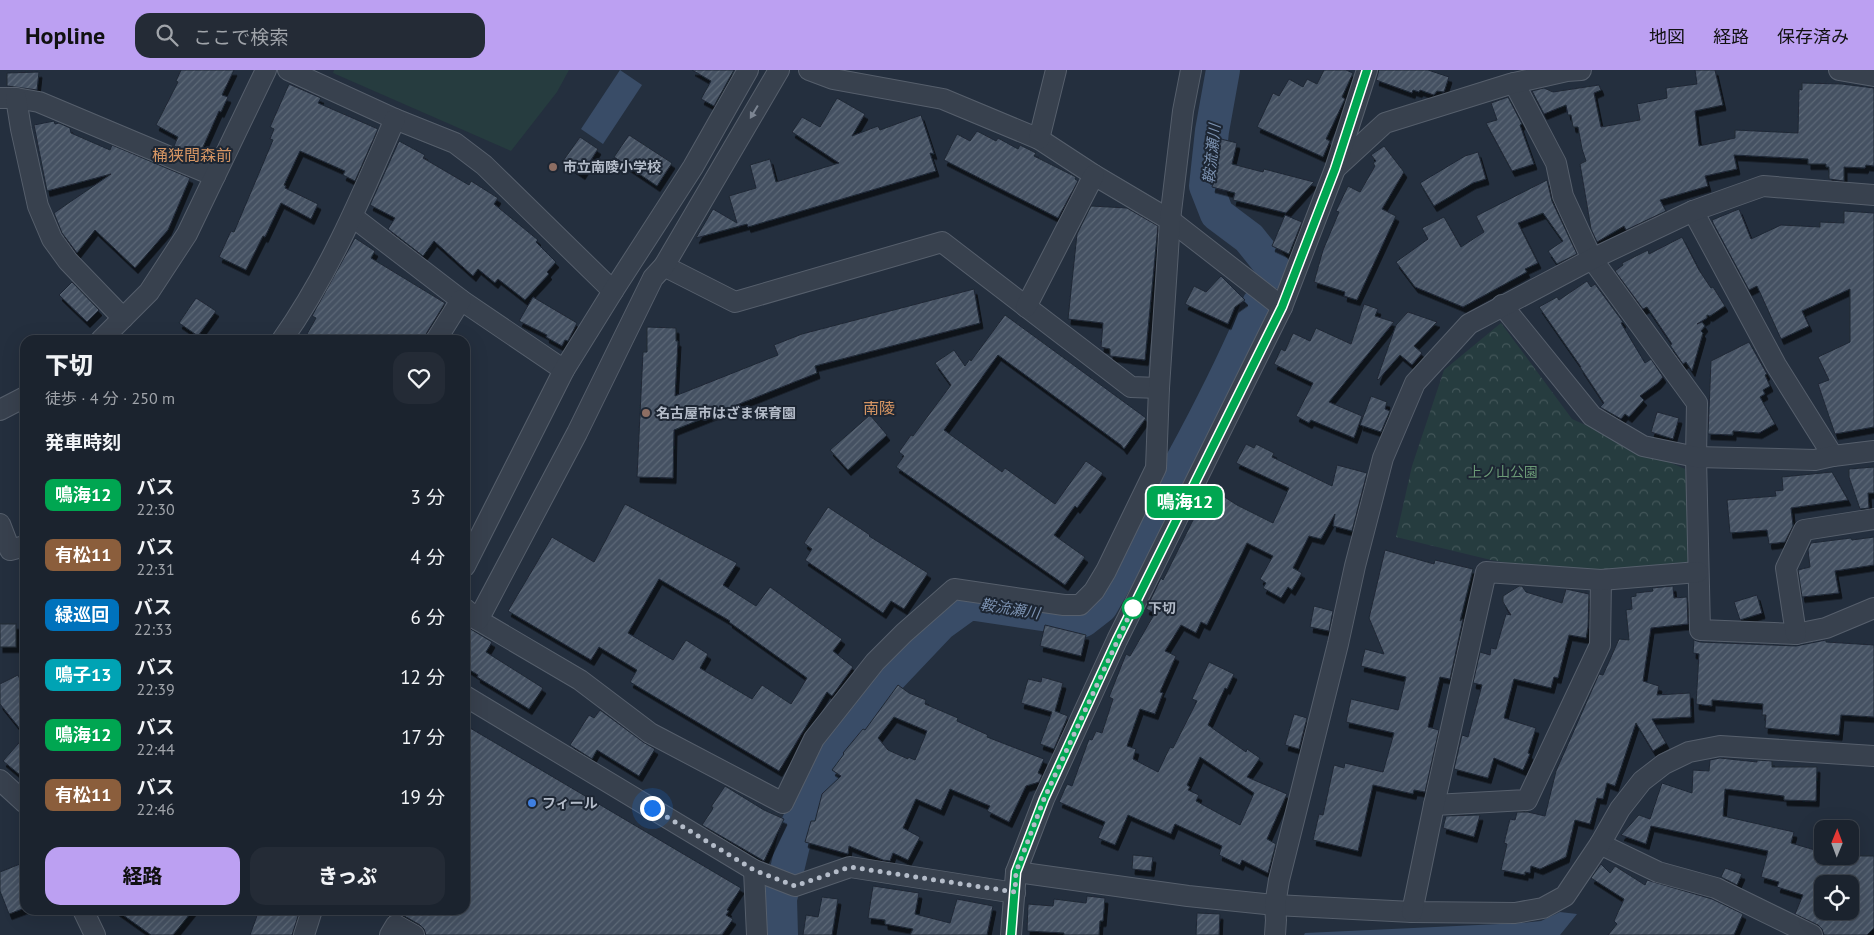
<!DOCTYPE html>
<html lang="ja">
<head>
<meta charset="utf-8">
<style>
  :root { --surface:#1b232e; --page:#242b36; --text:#f1f3f6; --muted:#a0a4aa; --line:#39404a; --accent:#bca0f2 }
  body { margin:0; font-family:"PT Sans","Noto Sans JP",sans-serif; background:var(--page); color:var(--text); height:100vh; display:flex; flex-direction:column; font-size:19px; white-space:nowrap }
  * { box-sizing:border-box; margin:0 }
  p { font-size:16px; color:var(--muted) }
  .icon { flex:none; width:28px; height:28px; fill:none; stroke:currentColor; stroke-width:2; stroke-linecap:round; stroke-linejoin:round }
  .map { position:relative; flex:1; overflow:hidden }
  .drawer { position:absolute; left:20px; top:265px; width:450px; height:580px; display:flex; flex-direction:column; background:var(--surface); border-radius:15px; box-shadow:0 5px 20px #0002,0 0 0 1px var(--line) }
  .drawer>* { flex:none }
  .badge { padding:0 10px; border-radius:8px; font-size:18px; line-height:32px }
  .needle { width:32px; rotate:1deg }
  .buttons { position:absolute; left:1814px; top:750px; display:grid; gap:10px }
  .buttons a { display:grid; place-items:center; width:45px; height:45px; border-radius:10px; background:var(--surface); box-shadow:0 5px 20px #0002,0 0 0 1px var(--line); font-size:25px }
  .you { position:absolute; width:25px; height:25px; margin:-12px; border:4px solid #fff; border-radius:50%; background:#1a73e8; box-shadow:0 0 0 8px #1a73e833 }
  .map>.badge { position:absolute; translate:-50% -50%; box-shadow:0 0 0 2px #fff }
  h2 { padding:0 25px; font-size:19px; line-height:45px }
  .round { display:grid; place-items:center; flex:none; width:52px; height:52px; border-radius:15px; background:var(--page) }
  .overview { display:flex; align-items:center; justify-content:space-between; height:85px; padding:0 25px }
  h1 { font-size:24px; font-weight:800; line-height:38px }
  .action { display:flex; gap:10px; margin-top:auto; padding:10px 25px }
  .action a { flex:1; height:58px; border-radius:15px; background:var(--accent); color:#111; font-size:20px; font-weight:800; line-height:58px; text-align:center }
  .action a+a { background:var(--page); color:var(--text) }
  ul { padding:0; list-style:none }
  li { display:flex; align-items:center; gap:15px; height:60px; padding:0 25px }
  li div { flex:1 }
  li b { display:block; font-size:19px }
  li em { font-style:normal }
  li .badge { min-width:55px; font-weight:700; text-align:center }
  header { display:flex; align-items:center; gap:30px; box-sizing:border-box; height:70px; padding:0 25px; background:var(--accent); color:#111 }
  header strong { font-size:24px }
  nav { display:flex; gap:28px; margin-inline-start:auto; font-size:18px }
  .search { width:350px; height:45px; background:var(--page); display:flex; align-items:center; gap:12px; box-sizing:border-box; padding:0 18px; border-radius:15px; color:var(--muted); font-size:19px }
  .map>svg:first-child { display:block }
</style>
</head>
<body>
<header>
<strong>Hopline</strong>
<div class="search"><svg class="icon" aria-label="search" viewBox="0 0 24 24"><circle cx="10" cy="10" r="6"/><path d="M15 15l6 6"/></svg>ここで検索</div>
<nav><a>地図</a><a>経路</a><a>保存済み</a></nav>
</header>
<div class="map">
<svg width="1874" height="865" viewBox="0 0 1874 865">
  <defs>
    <pattern id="park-crowns" width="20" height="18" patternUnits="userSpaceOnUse" patternTransform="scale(1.25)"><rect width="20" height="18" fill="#263c3f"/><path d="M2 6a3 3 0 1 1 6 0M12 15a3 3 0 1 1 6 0" fill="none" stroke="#435659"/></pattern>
    <pattern id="building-hatch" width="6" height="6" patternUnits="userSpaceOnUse" patternTransform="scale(1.25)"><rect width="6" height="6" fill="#455162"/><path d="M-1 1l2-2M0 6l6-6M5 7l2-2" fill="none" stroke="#5d6877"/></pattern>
    <filter id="shadow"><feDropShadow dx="3" dy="5.5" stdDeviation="0" flood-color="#0009"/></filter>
  </defs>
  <rect width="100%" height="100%" fill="#242f3e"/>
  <polygon fill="url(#park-crowns)" points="1501,253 1572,349 1685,399 1698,502 1601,510 1491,490 1396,467 1412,396 1444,300"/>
  <polygon fill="#263c3f" points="334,0 569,0 557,22 511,81 333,3"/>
  <g fill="#394c67">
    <polygon points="620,0 642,15 603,74 581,59"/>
    <polygon points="1560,842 1577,844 1560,865 1304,865 1305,863 1521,853 1541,851"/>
  </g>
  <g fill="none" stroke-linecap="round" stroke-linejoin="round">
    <g stroke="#394c67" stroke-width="34">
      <polyline points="1223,0 1212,61 1206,116 1217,144 1249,168 1274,199 1273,202"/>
      <path d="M 781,865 L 780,829 L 798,754 L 839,667 L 884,613 L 940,554 L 969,533 L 1083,550 L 1101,536 C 1157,437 1215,339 1259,234"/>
    </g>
  </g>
  <g fill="url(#building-hatch)" stroke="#1f2835" fill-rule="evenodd" filter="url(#shadow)">
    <polygon points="181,0 234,0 222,25 228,27 221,42 219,41 199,86 174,76 178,67 156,55 178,12 176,11"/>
    <polygon points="692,0 734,0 714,36 701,29 711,11"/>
    <polygon points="1324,0 1346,0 1353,3 1342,27 1345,29 1326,69 1330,71 1323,87 1257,57 1273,23 1279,26 1289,9 1303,17 1307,9 1317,14"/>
    <polygon points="1379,0 1428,0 1449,7 1444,22 1437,21 1434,25 1420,20 1419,22 1413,20 1412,23 1376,10"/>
    <polygon points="1695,0 1715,0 1723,35 1695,41 1699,76 1735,68 1735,60 1798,63 1799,19 1802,20 1802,13 1842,14 1874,18 1874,96 1866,95 1865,98 1844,97 1844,111 1829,109 1829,97 1826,97 1826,94 1808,94 1808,89 1734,85 1737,99 1705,106 1708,116 1660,130 1666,141 1626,160 1624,156 1597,172 1591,159 1580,94 1586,91 1582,79 1578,57 1573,57 1571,45 1568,45 1566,35 1544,44 1532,21 1544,18 1553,22 1599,15 1601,20 1594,23 1601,57 1640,50 1637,34 1667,28 1666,18 1697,14"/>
    <polygon points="39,2 37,20 7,16 7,3"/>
    <polygon points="289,14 321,28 318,33 378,59 355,111 343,105 345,101 300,81 284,115 286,116 285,118 318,134 311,149 281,133 265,167 263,166 246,200 219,187 231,161 234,162 273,70 270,69 274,59 270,57"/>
    <polygon points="1508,27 1522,54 1520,55 1534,94 1512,101 1486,53 1497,50 1491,33"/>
    <polygon points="837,28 865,44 852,66 878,56 880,60 921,45 934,84 930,83 936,101 748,157 747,154 696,168 713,139 737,153 729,126 756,118 750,95 770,89 776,112 839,93 792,62 802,47 820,57"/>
    <polygon points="54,51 55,54 59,53 70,58 71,63 110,80 112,75 190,108 168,160 135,198 95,160 77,183 62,163 54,143 111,104 47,121 34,55"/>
    <polygon points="977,61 996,71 998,68 1018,79 1020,75 1036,83 1034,86 1076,107 1075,109 1078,111 1058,148 944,90 957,64 970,71"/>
    <polygon points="629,65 672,93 657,116 614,87"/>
    <polygon points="580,67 598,79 582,104 563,91"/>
    <polygon points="1221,69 1237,73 1232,94 1263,102 1264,99 1314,112 1286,143 1233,130 1235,123 1212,117 1214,109 1210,108"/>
    <polygon points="399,71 425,85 423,88 469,115 471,111 498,128 494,134 538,170 536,172 556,192 547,202 549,204 525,230 498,209 495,213 478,199 473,206 434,171 423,186 388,159 395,148 370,135"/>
    <polygon points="1384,76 1404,102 1382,139 1396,146 1357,230 1344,226 1345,222 1314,212 1323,180 1339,142 1336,141 1348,116 1360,122 1375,96 1373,93 1376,91 1371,85"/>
    <polygon points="1478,82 1486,109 1473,113 1434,136 1420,113 1465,86"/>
    <polygon points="1547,110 1552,131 1577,184 1557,194 1548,181 1563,171 1543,143 1518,153 1538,193 1525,199 1527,202 1463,237 1415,217 1396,192 1428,169 1422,158 1444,147 1461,177 1484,162 1476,146"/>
    <polygon points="1091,136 1127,138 1158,156 1145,290 1110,286 1110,279 1101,277 1103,253 1068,249 1077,164"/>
    <polygon points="1739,139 1751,169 1781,155 1820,157 1820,152 1844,153 1844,141 1874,143 1874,357 1835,364 1818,314 1829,310 1818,287 1850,272 1850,219 1802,241 1809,256 1781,269 1757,216 1749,220 1713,153 1712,150"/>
    <polygon points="1285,145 1302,152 1289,184 1272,176"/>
    <polygon points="1682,167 1699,200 1711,218 1713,217 1725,236 1710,246 1707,245 1707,248 1697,254 1702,252 1705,256 1701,261 1703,263 1692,301 1686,292 1683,294 1670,275 1672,274 1647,237 1643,239 1615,201 1623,195 1622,193 1648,180 1649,184"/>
    <polygon points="355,168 375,181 371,188 445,233 426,264 424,270 317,270 307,264 316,248 312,246"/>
    <polygon points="1221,206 1245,230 1235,237 1228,254 1185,234 1194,216 1206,222"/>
    <polygon points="1587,211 1591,217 1595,214 1623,252 1621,253 1645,293 1651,289 1663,307 1658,313 1640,326 1644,330 1629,347 1625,344 1621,349 1600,337 1604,333 1580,297 1581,297 1539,237 1557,227 1559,230"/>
    <polygon points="72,212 99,240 87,252 59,225"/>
    <polygon points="974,219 980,253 815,296 817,303 674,360 673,408 637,407 643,282 647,282 647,257 676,258 676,271 678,271 675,326 778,285 774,275 802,264"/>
    <polygon points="533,227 577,253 568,271 565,270 562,276 546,267 547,265 519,251"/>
    <polygon points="196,228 216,241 198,266 179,253"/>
    <polygon points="1364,234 1378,239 1375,246 1394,252 1329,332 1362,346 1354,368 1311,350 1309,353 1296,346 1313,313 1274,294 1281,279 1285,281 1293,263 1310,271 1316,258 1351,274"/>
    <polygon points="1408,242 1437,252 1414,276 1422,283 1412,295 1400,285 1378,310 1377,309 1396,255"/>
    <polygon points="1005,245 1146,348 1124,379 1121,375 998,285 944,360 1002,402 1005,398 1055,434 1086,391 1103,403 1077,438 1075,436 1054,465 1085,487 1065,515 896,397 904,386 899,382 911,365 913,366 951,315 935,293 954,280 965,296 970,289 971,291"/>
    <polygon points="1749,272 1767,304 1765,305 1770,316 1763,320 1765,324 1760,327 1775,354 1759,363 1733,361 1733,365 1708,364 1711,291"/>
    <polygon points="1371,326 1387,332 1385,339 1390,341 1381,362 1360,355"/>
    <polygon points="1657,342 1679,348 1673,369 1651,362"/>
    <polygon points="870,345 887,365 848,400 830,380"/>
    <path d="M 1246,374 L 1254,378 L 1256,374 L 1274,383 L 1272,387 L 1332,416 L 1337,395 L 1367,403 L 1352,461 L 1333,456 L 1335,444 L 1321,469 L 1309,466 L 1293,498 L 1302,503 L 1292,520 L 1288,517 L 1281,528 L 1263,518 L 1266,513 L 1260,509 L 1273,486 L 1247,473 L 1207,555 L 1201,552 L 1196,563 L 1181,555 L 1165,581 L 1176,586 L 1160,622 L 1163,623 L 1155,644 L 1140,639 L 1127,676 L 1136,679 L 1133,689 L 1158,702 L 1170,677 L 1173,678 L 1197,631 L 1192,629 L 1209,592 L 1234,604 L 1227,619 L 1225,618 L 1208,655 L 1246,682 L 1247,679 L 1260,688 L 1247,707 L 1287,724 L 1267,769 L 1276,774 L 1268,803 L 1242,790 L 1240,795 L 1219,785 L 1222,776 L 1175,754 L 1171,764 L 1128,745 L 1115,775 L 1098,768 L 1105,752 L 1059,732 L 1067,714 L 1072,716 L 1089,669 L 1092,670 L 1096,661 L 1102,663 L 1113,629 L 1109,627 L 1126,584 L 1130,586 L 1155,543 L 1146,539 L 1161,508 L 1163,510 L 1192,452 L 1212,419 L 1237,435 L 1273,453 L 1289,418 L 1236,393 ZM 1200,687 L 1254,723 L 1240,755 L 1196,731 L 1199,725 L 1188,720 L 1190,717 L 1187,715 Z"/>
    <polygon points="1874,397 1874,423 1868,423 1869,438 1860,439 1849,407 1849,399"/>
    <polygon points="1832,402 1848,430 1791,438 1793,456 1785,472 1769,474 1767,460 1730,463 1727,430 1776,426 1775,421 1783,420 1782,407"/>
    <path d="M 625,434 L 737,493 L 723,515 L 756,536 L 770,517 L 842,569 L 833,581 L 853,597 L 832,626 L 827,622 L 779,701 L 630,612 L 637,600 L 599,577 L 591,590 L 508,541 L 552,467 L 594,492 ZM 659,509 L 730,551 L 729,552 L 807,608 L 791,634 L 762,615 L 752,629 L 700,598 L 708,584 L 686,570 L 673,590 L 628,563 Z"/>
    <polygon points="828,437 870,465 869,466 928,503 904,539 891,531 883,543 805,490 812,479 804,473"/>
    <polygon points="1874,467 1874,495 1835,501 1839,523 1802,527 1798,500 1810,497 1808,480 1811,473 1851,468 1852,470"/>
    <polygon points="1385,480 1434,494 1435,490 1473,499 1460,551 1463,549 1450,609 1440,607 1428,657 1439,660 1425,722 1414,720 1413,724 1373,715 1358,781 1313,770 1319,744 1323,745 1334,695 1344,698 1345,693 1383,702 1394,663 1346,652 1351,629 1398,640 1406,607 1361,596 1365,579 1384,584 1369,548"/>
    <polygon points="1519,516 1522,516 1526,522 1562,533 1566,519 1589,524 1588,557 1586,568 1569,565 1558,608 1554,607 1551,618 1514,609 1504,648 1536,658 1528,683 1530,684 1523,700 1494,688 1488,708 1454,699 1462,665 1468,667 1482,615 1473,613 1480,582 1490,585 1491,578 1496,579 1506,544 1511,545 1503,532 1503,526"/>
    <polygon points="1673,516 1674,528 1687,527 1688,554 1651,558 1643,611 1659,616 1657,625 1690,623 1691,647 1652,649 1666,673 1653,681 1636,653 1615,716 1607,713 1603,729 1597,728 1590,754 1575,750 1566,787 1540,799 1531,796 1530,803 1525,802 1525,805 1501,800 1507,774 1504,773 1510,749 1515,750 1517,742 1528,742 1545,746 1556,701 1599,604 1603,605 1619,569 1629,570 1626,540 1632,539 1631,527 1636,526 1636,523 1653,521 1652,518"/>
    <polygon points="1757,525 1762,543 1740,550 1734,532"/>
    <polygon points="1314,536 1333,541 1329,561 1310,557"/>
    <rect x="0" y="554" width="16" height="23"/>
    <polygon points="1045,555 1086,565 1081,586 1040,576"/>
    <polygon points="469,558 492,572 486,582 543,618 529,639 477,607 478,605 465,597 465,565"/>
    <polygon points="1694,570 1700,572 1796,576 1826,570 1826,572 1874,575 1874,647 1841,645 1839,665 1765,658 1766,645 1762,645 1763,634 1712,630 1712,636 1696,634 1699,584 1693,583"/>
    <polygon points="18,605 25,620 25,665 0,634 0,614"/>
    <polygon points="1042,607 1063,613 1055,641 1068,646 1054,679 1040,674 1052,642 1021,633 1028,609 1041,612"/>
    <path d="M 898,615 L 909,623 L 926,630 L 925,634 L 958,648 L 957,651 L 988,665 L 987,667 L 1044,689 L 1038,703 L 1042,705 L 1039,712 L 1026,716 L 1009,752 L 987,741 L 990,736 L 950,719 L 941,740 L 916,729 L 903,758 L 920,767 L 908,790 L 893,783 L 890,791 L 883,790 L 849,776 L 848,784 L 805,772 L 811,751 L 815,751 L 822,724 L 841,706 L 832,700 L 844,684 L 843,683 L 863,659 L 865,660 ZM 894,647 L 927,661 L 915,690 L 908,687 L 908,689 L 888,680 L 878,668 Z"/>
    <polygon points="600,640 643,672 655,679 639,706 597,680 592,689 570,675 589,645 594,648"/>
    <polygon points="1294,644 1307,648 1299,679 1285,675"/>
    <polygon points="465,655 741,818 727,840 729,841 726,845 733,849 722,865 426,865 424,859 420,855 401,844 392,844 385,840 465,840"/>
    <polygon points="25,666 25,709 3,691"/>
    <path d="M 1720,688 L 1757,692 L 1757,690 L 1772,691 L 1772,697 L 1817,697 L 1816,731 L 1784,730 L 1784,726 L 1725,719 L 1723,746 L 1794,762 L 1791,773 L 1822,782 L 1822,786 L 1874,786 L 1874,858 L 1867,865 L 1824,865 L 1822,859 L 1818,855 L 1795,844 L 1803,825 L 1777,817 L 1779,812 L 1761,807 L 1768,781 L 1651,756 L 1646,774 L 1621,765 L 1639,745 L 1650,749 L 1662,713 L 1692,723 L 1693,700 L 1709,701 L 1710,690 ZM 1822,814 L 1850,814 L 1850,841 L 1822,841 Z"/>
    <polygon points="725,716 764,740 784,749 764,791 702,755 712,740 713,737 711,737"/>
    <polygon points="1478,745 1480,745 1474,767 1443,758 1446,746"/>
    <polygon points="1133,785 1153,787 1151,801 1132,799"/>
    <polygon points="25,792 25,838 9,844 0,821 0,802"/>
    <polygon points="1601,794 1610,803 1615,796 1645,815 1647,810 1712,829 1743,844 1734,865 1608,865 1617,854 1614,851 1624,829 1591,808"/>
    <polygon points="1725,798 1742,804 1737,815 1721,807"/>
    <polygon points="873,816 919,823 915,844 950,853 957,829 993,836 987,865 910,865 913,859 885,854 885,850 868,848"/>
    <polygon points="1087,826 1105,828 1103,851 1100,851 1099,865 1064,865 1064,863 1027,861 1028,834 1053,836 1054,829 1086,833"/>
    <polygon points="822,827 838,829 832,865 803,865 806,845 818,847"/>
    <polygon points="116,840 193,840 173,865 151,865"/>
    <polygon points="259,840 300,840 292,865 250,865"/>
    <polygon points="1197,843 1220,844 1219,865 1196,865"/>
  </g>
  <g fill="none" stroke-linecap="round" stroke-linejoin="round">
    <defs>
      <g id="minor">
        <polyline points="288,0 395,49 455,73 484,95 613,221"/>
        <polyline points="809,0 833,9 943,29 1039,69 1094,105 1170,150 1282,237"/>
        <polyline points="1839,0 1874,6"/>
        <polyline points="1514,13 1556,93 1563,126 1592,189 1697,333 1696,387 1700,560 1796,564 1826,558 1874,538"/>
        <polyline points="0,28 16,28 39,32 215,106"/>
        <polyline points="16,28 21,59 38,136 52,169 68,191 123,248"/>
        <polyline points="1039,69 1056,0"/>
        <polyline points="1336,98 1385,53 1510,14 1567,1 1581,0"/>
        <polyline points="1693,141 1776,295 1833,386"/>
        <polyline points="353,147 461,230 564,300"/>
        <polyline points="664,196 735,232 942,172 1131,317 1159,318"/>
        <polyline points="1502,235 1592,346 1643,376 1696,387 1815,390 1833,386 1874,381"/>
        <polyline points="1026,237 1094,105"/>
        <polyline points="101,270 149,222 187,164 266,0"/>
        <path d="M 282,270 C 330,202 362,125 395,49"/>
        <polyline points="436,270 461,230"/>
        <polyline points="0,340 25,327"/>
        <polyline points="0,454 10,480 25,476"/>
        <polyline points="465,496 564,300 613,221 693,97 748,0"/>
        <polyline points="465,539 478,550 580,610 650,663 783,733 814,669 875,592 904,563 954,519 1064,535 1080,535 1094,521 1106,501 1156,398 1159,318 1170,150 1183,41 1191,0"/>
        <polyline points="478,550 577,363 653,208 664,196 779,0"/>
        <polyline points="1796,564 1786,498 1804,460 1874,449"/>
        <polyline points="465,626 754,800 795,816 850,797 1015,823"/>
        <polyline points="0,710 25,733"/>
        <polyline points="1434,735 1527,730 1600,575 1601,510"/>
        <polyline points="1600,774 1658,802 1716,818 1812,865"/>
        <polyline points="754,800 757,865"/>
        <polyline points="1016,802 1188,826 1275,835 1412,842 1515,843 1543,838 1565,826 1600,774 1620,739 1642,711 1664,694 1689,682 1720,676 1874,686"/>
        <polyline points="83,840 95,865"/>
        <polyline points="1412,842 1434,735 1486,502 1601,510 1698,502"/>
        <polyline points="304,865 312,840"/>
        <polyline points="390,865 396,855 414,865"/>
        <polyline points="1011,865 1016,802 1044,729 1117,570 1282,237 1335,99 1367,0"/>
        <polyline points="1275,865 1276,850 1275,835 1279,810 1338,574 1355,496 1383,388 1415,313 1469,254 1592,189 1693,141 1763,116 1874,125"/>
      </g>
    </defs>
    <use href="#minor" stroke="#565f6c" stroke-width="22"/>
    <use href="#minor" stroke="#38414e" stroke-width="20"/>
  </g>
  <defs><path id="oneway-solid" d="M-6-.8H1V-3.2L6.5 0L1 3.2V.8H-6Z" transform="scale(1.25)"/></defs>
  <use fill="#7c8592" href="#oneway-solid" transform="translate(754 42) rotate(121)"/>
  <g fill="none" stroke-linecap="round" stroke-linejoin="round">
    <defs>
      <polyline id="line" points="1011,865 1016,802 1044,729 1117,570 1282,237 1335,99 1367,0"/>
    </defs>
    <use href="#line" stroke="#fff" stroke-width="11"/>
    <use href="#line" stroke="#00a651" stroke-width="8"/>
    <polyline stroke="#b4bcc9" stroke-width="5" stroke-dasharray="0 9" points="652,738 754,800 795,816 850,797 1015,822 1016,802 1044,729 1134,535 1133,538"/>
  </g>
  <g fill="#8d6e63" stroke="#1d2633" stroke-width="2">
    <circle cx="553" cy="97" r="5"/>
    <circle cx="646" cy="343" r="5"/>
  </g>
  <circle fill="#fff" stroke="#00a651" stroke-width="2.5" cx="1133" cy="538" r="10"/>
  <circle fill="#3f7fe0" stroke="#1d2633" stroke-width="2" cx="532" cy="733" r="5"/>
  <g text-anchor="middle" stroke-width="4" stroke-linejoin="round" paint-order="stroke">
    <g font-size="14" font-weight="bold" fill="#b4bcc9" stroke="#1d2633" text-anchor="start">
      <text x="563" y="102">市立南陵小学校</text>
      <text x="656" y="348">名古屋市はざま保育園</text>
      <text x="542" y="738">フィール</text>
    </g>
    <g font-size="14" fill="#6b9a76" stroke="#1d2633">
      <text x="1503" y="407">上ノ山公園</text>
    </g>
    <g font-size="14" font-weight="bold" fill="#b4bcc9" stroke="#1d2633" text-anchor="start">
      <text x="1148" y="543">下切</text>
    </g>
    <g font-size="15" font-style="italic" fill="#7c92b1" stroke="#1d2633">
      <text transform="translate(1212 84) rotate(-84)" y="5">鞍流瀬川</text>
      <text transform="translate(1010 539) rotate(9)" y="5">鞍流瀬川</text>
    </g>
    <g font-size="16" fill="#d59563" stroke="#1d2633">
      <text x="192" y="91">桶狭間森前</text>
      <text x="879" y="344">南陵</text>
    </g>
  </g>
</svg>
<div class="buttons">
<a><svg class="needle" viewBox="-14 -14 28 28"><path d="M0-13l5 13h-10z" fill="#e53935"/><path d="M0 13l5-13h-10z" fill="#a0a4aa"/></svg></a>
<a><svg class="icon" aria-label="locate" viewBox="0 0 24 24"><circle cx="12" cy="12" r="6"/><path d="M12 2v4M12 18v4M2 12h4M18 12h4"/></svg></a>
</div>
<div class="you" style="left:652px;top:738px"></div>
<b class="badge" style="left:1185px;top:432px;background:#00a651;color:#fff">鳴海12</b>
<section class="drawer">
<div class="overview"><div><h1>下切</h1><p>徒歩 · 4 分 · 250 m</p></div><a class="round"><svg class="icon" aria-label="heart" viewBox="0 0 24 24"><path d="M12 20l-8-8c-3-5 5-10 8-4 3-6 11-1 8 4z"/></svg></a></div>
<h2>発車時刻</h2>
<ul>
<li><span class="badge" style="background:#00a651;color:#fff">鳴海12</span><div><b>バス</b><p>22:30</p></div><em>3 分</em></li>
<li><span class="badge" style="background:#8b5e3c;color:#fff">有松11</span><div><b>バス</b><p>22:31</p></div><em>4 分</em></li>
<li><span class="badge" style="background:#0072bc;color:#fff">緑巡回</span><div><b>バス</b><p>22:33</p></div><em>6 分</em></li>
<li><span class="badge" style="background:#00a3b4;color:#fff">鳴子13</span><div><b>バス</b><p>22:39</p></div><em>12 分</em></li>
<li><span class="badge" style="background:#00a651;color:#fff">鳴海12</span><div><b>バス</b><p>22:44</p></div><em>17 分</em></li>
<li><span class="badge" style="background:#8b5e3c;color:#fff">有松11</span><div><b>バス</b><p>22:46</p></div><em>19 分</em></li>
</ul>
<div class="action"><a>経路</a><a>きっぷ</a></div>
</section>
</div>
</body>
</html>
